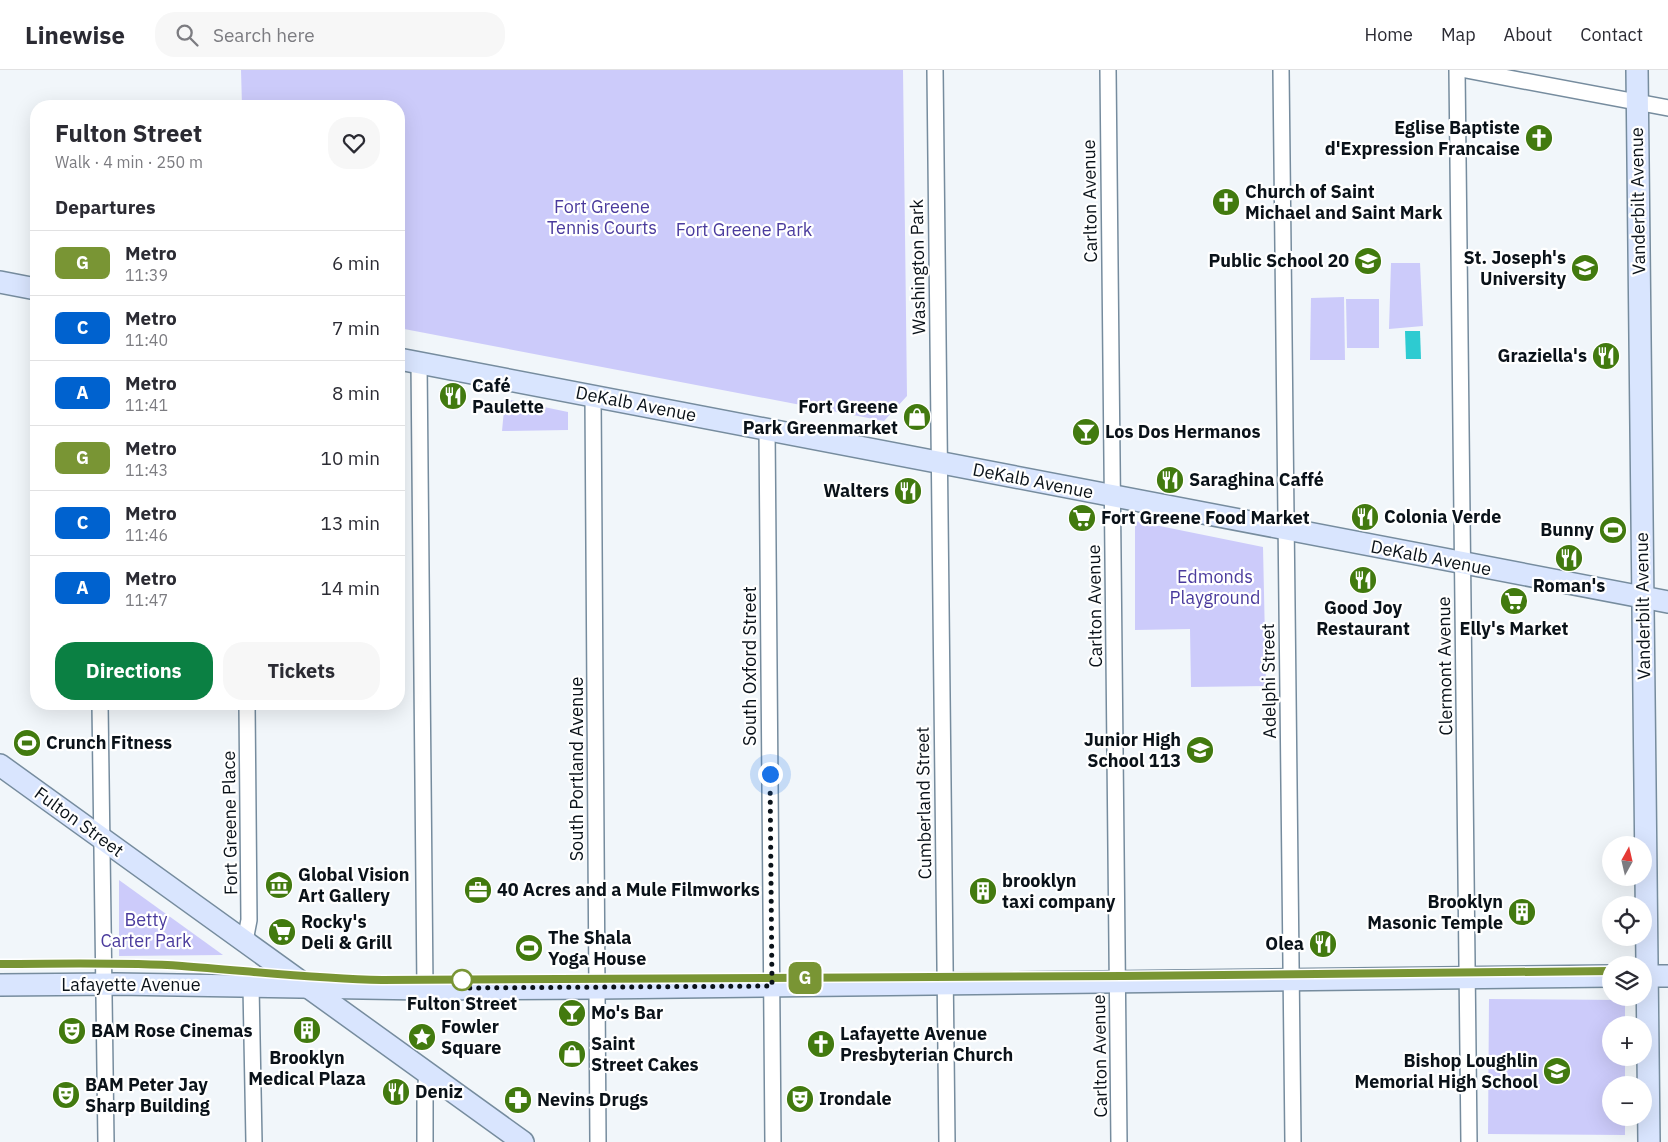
<!DOCTYPE html>
<html lang="en">
<head>
<meta charset="utf-8">
<style>
  :root { --surface:#fff; --page:#f7f7f7; --text:#2b2b33; --muted:#7c7c81; --line:#e1e1e2; --accent:#0b8043 }
  body { margin:0; font-family:"IBM Plex Sans",sans-serif; background:var(--page); color:var(--text); height:100vh; display:flex; flex-direction:column; font-size:19px; white-space:nowrap }
  * { box-sizing:border-box; margin:0 }
  p { font-size:16px; color:var(--muted) }
  .icon { flex:none; width:28px; height:28px; fill:none; stroke:currentColor; stroke-width:2; stroke-linecap:round; stroke-linejoin:round }
  .map { position:relative; flex:1; overflow:hidden }
  .sheet { position:absolute; left:30px; top:30px; width:375px; height:610px; display:flex; flex-direction:column; background:var(--surface); border-radius:20px; box-shadow:0 5px 20px #0002 }
  .sheet>* { flex:none }
  .badge { padding:0 10px; border-radius:8px; font-size:18px; line-height:32px }
  .needle { width:32px; rotate:8deg }
  .tools { position:absolute; left:1602px; top:766px; display:grid; gap:10px }
  .tools a { display:grid; place-items:center; width:50px; height:50px; border-radius:50%; background:var(--surface); box-shadow:0 5px 20px #0002; font-size:25px }
  .you { position:absolute; width:25px; height:25px; margin:-12px; border:4px solid #fff; border-radius:50%; background:#1a73e8; box-shadow:0 0 0 8px #1a73e833 }
  .map>.badge { position:absolute; translate:-50% -50%; box-shadow:0 0 0 2px #fff }
  h2 { padding:0 25px; font-size:19px; line-height:45px }
  .round { display:grid; place-items:center; flex:none; width:52px; height:52px; border-radius:20px; background:var(--page) }
  .overview { display:flex; align-items:center; justify-content:space-between; height:85px; padding:0 25px }
  h1 { font-size:24px; font-weight:700; line-height:38px }
  .button { display:flex; gap:10px; margin-top:auto; padding:10px 25px }
  .button a { flex:1; height:58px; border-radius:20px; background:var(--accent); color:#fff; font-size:20px; font-weight:700; line-height:58px; text-align:center }
  .button a+a { background:var(--page); color:var(--text) }
  ul { padding:0; list-style:none }
  li { display:flex; align-items:center; gap:15px; height:65px; padding:0 25px; border-top:1px solid var(--line) }
  li div { flex:1 }
  li b { display:block; font-size:19px }
  li em { font-style:normal }
  li .badge { min-width:55px; font-weight:700; text-align:center }
  header { display:flex; align-items:center; gap:30px; box-sizing:border-box; height:70px; padding:0 25px; background:var(--surface); border-bottom:1px solid var(--line) }
  header strong { font-size:24px }
  nav { display:flex; gap:28px; margin-inline-start:auto; font-size:18px }
  .search { width:350px; height:45px; background:var(--page); display:flex; align-items:center; gap:12px; box-sizing:border-box; padding:0 18px; border-radius:20px; color:var(--muted); font-size:19px }
  .map>svg:first-child { display:block }
</style>
</head>
<body>
<header>
<strong>Linewise</strong>
<div class="search"><svg class="icon" aria-label="search" viewBox="0 0 24 24"><circle cx="10" cy="10" r="6"/><path d="M15 15l6 6"/></svg>Search here</div>
<nav><a>Home</a><a>Map</a><a>About</a><a>Contact</a></nav>
</header>
<div class="map">
<svg width="1668" height="1072" viewBox="0 0 1668 1072">
  <rect width="100%" height="100%" fill="#f1f6fa"/>
  <g fill="#cccbfa">
    <polygon points="241,0 903,0 907,326 884,351 399,258 399,36 242,36"/>
    <polygon points="1391,193 1420,193 1423,256 1389,259"/>
    <polygon points="1344,227 1345,290 1310,290 1311,228"/>
    <polygon points="1346,229 1379,229 1379,278 1347,278"/>
    <polygon points="505,329 568,342 568,360 502,361"/>
    <polygon points="1135,451 1263,477 1266,616 1191,617 1190,559 1135,560"/>
    <polygon points="119,810 223,885 119,886"/>
    <polygon points="1489,929 1625,930 1625,955 1611,955 1611,988 1625,988 1625,1015 1611,1015 1611,1048 1625,1048 1625,1065 1488,1064"/>
  </g>
  <polygon fill="#2dcbd1" points="1405,261 1420,261 1421,289 1406,289"/>
  <g fill="none" stroke-linecap="round" stroke-linejoin="round">
    <defs>
      <g id="minor">
        <polyline points="935,0 947,1072"/>
        <polyline points="1108,0 1119,1072"/>
        <polyline points="1281,0 1293,1072"/>
        <polyline points="1457,0 1469,1072"/>
        <polyline points="1466,0 1668,38"/>
        <polyline points="419,292 425,919"/>
        <polyline points="593,326 598,1072"/>
        <polyline points="767,359 773,1072"/>
        <polyline points="100,634 106,1072"/>
        <polyline points="245,871 249,850 247,634"/>
        <polyline points="251,916 254,1072"/>
        <polyline points="425,1072 425,1026 427,1003"/>
      </g>
      <g id="secondary">
        <polyline points="1637,0 1649,1072"/>
        <polyline points="0,212 36,219"/>
        <polyline points="399,289 1668,532"/>
        <polyline points="0,695 523,1072"/>
        <polyline points="1644,906 1668,906"/>
        <polyline points="0,915 116,914 425,919 598,918 1611,906"/>
      </g>
    </defs>
    <use href="#minor" stroke="#768c9e" stroke-width="18"/>
    <use href="#secondary" stroke="#768c9e" stroke-width="24"/>
    <use href="#minor" stroke="#fff" stroke-width="15"/>
    <use href="#secondary" stroke="#d9e5fe" stroke-width="21"/>
  </g>
  <g fill="none" stroke-linecap="round" stroke-linejoin="round">
    <defs>
      <path id="line" d="M 0,894 C 61,894 121,892 182,896 C 249,901 315,909 382,910 L 1124,906 L 1611,901"/>
    </defs>
    <use href="#line" stroke="#fff" stroke-width="11"/>
    <use href="#line" stroke="#799534" stroke-width="8"/>
    <polyline stroke="#0a1219" stroke-width="5" stroke-dasharray="0 9" points="462,910 460,918 772,916 770,704"/>
  </g>
  <defs>
    <symbol id="church-disc" viewBox="-11 -11 22 22"><circle r="9.5" fill="#427a0f" stroke="#fff"/><path d="M-1.2-6h2.4v3.5h3.3v2.4h-3.3V6h-2.4V-.1h-3.3v-2.4h3.3Z" fill="#fff"/></symbol>
    <symbol id="school-disc" viewBox="-11 -11 22 22"><circle r="9.5" fill="#427a0f" stroke="#fff"/><path d="M0-5L7-2L0 1L-7-2ZM-4 1L0 2.5L4 1V4Q0 6-4 4Z" fill="#fff"/></symbol>
    <symbol id="university-disc" viewBox="-11 -11 22 22"><circle r="9.5" fill="#427a0f" stroke="#fff"/><path d="M0-5L7-2L0 1L-7-2ZM-4 1L0 2.5L4 1V4Q0 6-4 4Z" fill="#fff"/></symbol>
    <symbol id="restaurant-disc" viewBox="-11 -11 22 22"><circle r="9.5" fill="#427a0f" stroke="#fff"/><path d="M-5-6h1v4h1v-4h1v4h1v-4h1v5L-1.5 .5V6h-2V.5L-5-1ZM5-6V6H3V1.5H1.5Q1.5-4 5-6Z" fill="#fff"/></symbol>
    <symbol id="shop-disc" viewBox="-11 -11 22 22"><circle r="9.5" fill="#427a0f" stroke="#fff"/><path d="M-5-2.5h2.3a2.7 3.5 0 0 1 5.4 0H5L5.5 6h-11ZM-1.5-2.5h3a1.5 2.3 0 0 0-3 0Z" fill="#fff"/></symbol>
    <symbol id="bar-disc" viewBox="-11 -11 22 22"><circle r="9.5" fill="#427a0f" stroke="#fff"/><path d="M-6-5H6L.8 .8V4.5H3.5V6h-7V4.5H-.8V.8Z" fill="#fff"/></symbol>
    <symbol id="supermarket-disc" viewBox="-11 -11 22 22"><circle r="9.5" fill="#427a0f" stroke="#fff"/><path d="M-6-5.5h2.5l.6 2H6L4.5 2H-2.5L-4.4-4H-6ZM-1.5 3.2a1.3 1.3 0 1 0 .1 0ZM3 3.2a1.3 1.3 0 1 0 .1 0Z" fill="#fff"/></symbol>
    <symbol id="stadium-disc" viewBox="-11 -11 22 22"><circle r="9.5" fill="#427a0f" stroke="#fff"/><path d="M0-5a6.5 5 0 1 0 0 10a6.5 5 0 1 0 0-10ZM-3.5-1.8h7v3.6h-7Z" fill="#fff"/></symbol>
    <symbol id="museum-disc" viewBox="-11 -11 22 22"><circle r="9.5" fill="#427a0f" stroke="#fff"/><path d="M0-6L6-3V-2H-6V-3ZM-5-1h2V3h-2ZM-1-1h2V3h-2ZM3-1h2V3H3ZM-6 4H6V6H-6Z" fill="#fff"/></symbol>
    <symbol id="office-disc" viewBox="-11 -11 22 22"><circle r="9.5" fill="#427a0f" stroke="#fff"/><path d="M-6-3h4V-5.5h4V-3h4V5H-6ZM-1-4.5V-3h2v-1.5ZM-6 0V1H6V0Z" fill="#fff"/></symbol>
    <symbol id="building-disc" viewBox="-11 -11 22 22"><circle r="9.5" fill="#427a0f" stroke="#fff"/><path d="M-4-6H4V6H1V3H-1V6H-4ZM-2.5-4.3h1.7v1.8h-1.7ZM.8-4.3h1.7v1.8H.8ZM-2.5-1h1.7V.8h-1.7ZM.8-1h1.7V.8H.8Z" fill="#fff"/></symbol>
    <symbol id="theatre-disc" viewBox="-11 -11 22 22"><circle r="9.5" fill="#427a0f" stroke="#fff"/><path d="M-5-5.5Q0-4 5-5.5V0Q5 5 0 6Q-5 5-5 0ZM-3.3-2.5H-1v1.5H-3.3ZM1-2.5H3.3v1.5H1ZM-2.8 1Q0 5.5 2.8 1Z" fill="#fff"/></symbol>
    <symbol id="sight-disc" viewBox="-11 -11 22 22"><circle r="9.5" fill="#427a0f" stroke="#fff"/><path d="M0-6L1.8-2.2L6-1.7L2.9 1.2L3.7 5.4L0 3.3L-3.7 5.4L-2.9 1.2L-6-1.7L-1.8-2.2Z" fill="#fff"/></symbol>
    <symbol id="pharmacy-disc" viewBox="-11 -11 22 22"><circle r="9.5" fill="#427a0f" stroke="#fff"/><path d="M-2-6h4v4h4v4h-4v4h-4v-4h-4v-4h4Z" fill="#fff"/></symbol>
  </defs>
  <g fill-rule="evenodd">
    <use href="#church-disc" x="1523" y="52" width="32" height="32"/>
    <use href="#church-disc" x="1210" y="116" width="32" height="32"/>
    <use href="#school-disc" x="1352" y="175" width="32" height="32"/>
    <use href="#university-disc" x="1569" y="182" width="32" height="32"/>
    <use href="#restaurant-disc" x="1590" y="270" width="32" height="32"/>
    <use href="#restaurant-disc" x="437" y="310" width="32" height="32"/>
    <use href="#shop-disc" x="901" y="331" width="32" height="32"/>
    <use href="#bar-disc" x="1070" y="346" width="32" height="32"/>
    <use href="#restaurant-disc" x="1154" y="394" width="32" height="32"/>
    <use href="#restaurant-disc" x="892" y="405" width="32" height="32"/>
    <use href="#restaurant-disc" x="1349" y="431" width="32" height="32"/>
    <use href="#supermarket-disc" x="1066" y="432" width="32" height="32"/>
    <use href="#stadium-disc" x="1597" y="444" width="32" height="32"/>
    <use href="#restaurant-disc" x="1553" y="472" width="32" height="32"/>
    <use href="#restaurant-disc" x="1347" y="494" width="32" height="32"/>
    <use href="#supermarket-disc" x="1498" y="515" width="32" height="32"/>
    <use href="#stadium-disc" x="11" y="657" width="32" height="32"/>
    <use href="#school-disc" x="1184" y="664" width="32" height="32"/>
    <use href="#museum-disc" x="263" y="799" width="32" height="32"/>
    <use href="#office-disc" x="462" y="804" width="32" height="32"/>
    <use href="#building-disc" x="967" y="805" width="32" height="32"/>
    <use href="#building-disc" x="1506" y="826" width="32" height="32"/>
    <use href="#supermarket-disc" x="266" y="846" width="32" height="32"/>
    <use href="#restaurant-disc" x="1307" y="858" width="32" height="32"/>
    <use href="#stadium-disc" x="513" y="862" width="32" height="32"/>
    <use href="#bar-disc" x="556" y="927" width="32" height="32"/>
    <use href="#building-disc" x="291" y="944" width="32" height="32"/>
    <use href="#theatre-disc" x="56" y="945" width="32" height="32"/>
    <use href="#sight-disc" x="406" y="951" width="32" height="32"/>
    <use href="#church-disc" x="805" y="958" width="32" height="32"/>
    <use href="#shop-disc" x="556" y="968" width="32" height="32"/>
    <use href="#school-disc" x="1541" y="985" width="32" height="32"/>
    <use href="#restaurant-disc" x="380" y="1006" width="32" height="32"/>
    <use href="#theatre-disc" x="50" y="1009" width="32" height="32"/>
    <use href="#theatre-disc" x="784" y="1013" width="32" height="32"/>
    <use href="#pharmacy-disc" x="502" y="1014" width="32" height="32"/>
  </g>
  <circle fill="#fff" stroke="#799534" stroke-width="2.5" cx="462" cy="910" r="10"/>
  <g text-anchor="middle" stroke-width="4.5" stroke-linejoin="round" paint-order="stroke">
    <g font-size="18" font-weight="bold" fill="#0a1219" stroke="#fff" text-anchor="start">
      <text x="1520" y="64" text-anchor="end">Eglise Baptiste<tspan x="1520" dy="21">d'Expression Francaise</tspan></text>
      <text x="1245" y="128">Church of Saint<tspan x="1245" dy="21">Michael and Saint Mark</tspan></text>
      <text x="1566" y="194" text-anchor="end">St. Joseph's<tspan x="1566" dy="21">University</tspan></text>
      <text x="1349" y="197" text-anchor="end">Public School 20</text>
      <text x="1587" y="292" text-anchor="end">Graziella's</text>
      <text x="472" y="322">Café<tspan x="472" dy="21">Paulette</tspan></text>
      <text x="898" y="343" text-anchor="end">Fort Greene<tspan x="898" dy="21">Park Greenmarket</tspan></text>
      <text x="1105" y="368">Los Dos Hermanos</text>
      <text x="1189" y="416">Saraghina Caffé</text>
      <text x="889" y="427" text-anchor="end">Walters</text>
      <text x="1384" y="453">Colonia Verde</text>
      <text x="1101" y="454">Fort Greene Food Market</text>
      <text x="1594" y="466" text-anchor="end">Bunny</text>
      <text x="1569" y="522" text-anchor="middle">Roman's</text>
      <text x="1363" y="544" text-anchor="middle">Good Joy<tspan x="1363" dy="21">Restaurant</tspan></text>
      <text x="1514" y="565" text-anchor="middle">Elly's Market</text>
      <text x="1181" y="676" text-anchor="end">Junior High<tspan x="1181" dy="21">School 113</tspan></text>
      <text x="46" y="679">Crunch Fitness</text>
      <text x="298" y="811">Global Vision<tspan x="298" dy="21">Art Gallery</tspan></text>
      <text x="1002" y="817">brooklyn<tspan x="1002" dy="21">taxi company</tspan></text>
      <text x="497" y="826">40 Acres and a Mule Filmworks</text>
      <text x="1503" y="838" text-anchor="end">Brooklyn<tspan x="1503" dy="21">Masonic Temple</tspan></text>
      <text x="301" y="858">Rocky's<tspan x="301" dy="21">Deli &amp; Grill</tspan></text>
      <text x="548" y="874">The Shala<tspan x="548" dy="21">Yoga House</tspan></text>
      <text x="1304" y="880" text-anchor="end">Olea</text>
      <text x="591" y="949">Mo's Bar</text>
      <text x="441" y="963">Fowler<tspan x="441" dy="21">Square</tspan></text>
      <text x="91" y="967">BAM Rose Cinemas</text>
      <text x="840" y="970">Lafayette Avenue<tspan x="840" dy="21">Presbyterian Church</tspan></text>
      <text x="591" y="980">Saint<tspan x="591" dy="21">Street Cakes</tspan></text>
      <text x="307" y="994" text-anchor="middle">Brooklyn<tspan x="307" dy="21">Medical Plaza</tspan></text>
      <text x="1538" y="997" text-anchor="end">Bishop Loughlin<tspan x="1538" dy="21">Memorial High School</tspan></text>
      <text x="85" y="1021">BAM Peter Jay<tspan x="85" dy="21">Sharp Building</tspan></text>
      <text x="415" y="1028">Deniz</text>
      <text x="819" y="1035">Irondale</text>
      <text x="537" y="1036">Nevins Drugs</text>
    </g>
    <g font-size="18" fill="#0a1219" stroke="#fff">
      <text transform="translate(1090 131) rotate(-91)" y="6">Carlton Avenue</text>
      <text transform="translate(1638 131) rotate(-91)" y="6">Vanderbilt Avenue</text>
      <text transform="translate(918 197) rotate(-91)" y="6">Washington Park</text>
      <text transform="translate(636 334) rotate(11)" y="6">DeKalb Avenue</text>
      <text transform="translate(1033 411) rotate(11)" y="6">DeKalb Avenue</text>
      <text transform="translate(1431 488) rotate(11)" y="6">DeKalb Avenue</text>
      <text transform="translate(1095 536) rotate(-91)" y="6">Carlton Avenue</text>
      <text transform="translate(1643 536) rotate(-91)" y="6">Vanderbilt Avenue</text>
      <text transform="translate(750 596) rotate(-90)" y="6">South Oxford Street</text>
      <text transform="translate(1445 596) rotate(-91)" y="6">Clermont Avenue</text>
      <text transform="translate(1269 611) rotate(-91)" y="6">Adelphi Street</text>
      <text transform="translate(577 699) rotate(-90)" y="6">South Portland Avenue</text>
      <text transform="translate(924 733) rotate(-91)" y="6">Cumberland Street</text>
      <text transform="translate(79 752) rotate(36)" y="6">Fulton Street</text>
      <text transform="translate(230 753) rotate(-91)" y="6">Fort Greene Place</text>
      <text x="131" y="921">Lafayette Avenue</text>
      <text transform="translate(1100 986) rotate(-91)" y="6">Carlton Avenue</text>
    </g>
    <g font-size="18" fill="#4a3b9d" stroke="#fff">
      <text x="602" y="143">Fort Greene<tspan x="602" dy="21">Tennis Courts</tspan></text>
      <text x="744" y="166">Fort Greene Park</text>
      <text x="1215" y="513">Edmonds<tspan x="1215" dy="21">Playground</tspan></text>
      <text x="146" y="856">Betty<tspan x="146" dy="21">Carter Park</tspan></text>
    </g>
    <g font-size="18" font-weight="bold" fill="#0a1219" stroke="#fff">
      <text x="462" y="940">Fulton Street</text>
    </g>
  </g>
</svg>
<div class="tools">
<a><svg class="needle" viewBox="-14 -14 28 28"><path d="M0-13l5 13h-10z" fill="#e53935"/><path d="M0 13l5-13h-10z" fill="#7c7c81"/></svg></a>
<a><svg class="icon" aria-label="locate" viewBox="0 0 24 24"><circle cx="12" cy="12" r="6"/><path d="M12 2v4M12 18v4M2 12h4M18 12h4"/></svg></a>
<a><svg class="icon" aria-label="layers" viewBox="0 0 24 24"><path d="M12 4l9 5-9 5-9-5zM3 14l9 5 9-5"/></svg></a>
<a>+</a>
<a>−</a>
</div>
<div class="you" style="left:770px;top:704px"></div>
<b class="badge" style="left:805px;top:908px;background:#799534;color:#fff">G</b>
<section class="sheet">
<div class="overview"><div><h1>Fulton Street</h1><p>Walk · 4 min · 250 m</p></div><a class="round"><svg class="icon" aria-label="heart" viewBox="0 0 24 24"><path d="M12 20l-8-8c-3-5 5-10 8-4 3-6 11-1 8 4z"/></svg></a></div>
<h2>Departures</h2>
<ul>
<li><span class="badge" style="background:#799534;color:#fff">G</span><div><b>Metro</b><p>11:39</p></div><em>6 min</em></li>
<li><span class="badge" style="background:#0062cf;color:#fff">C</span><div><b>Metro</b><p>11:40</p></div><em>7 min</em></li>
<li><span class="badge" style="background:#0062cf;color:#fff">A</span><div><b>Metro</b><p>11:41</p></div><em>8 min</em></li>
<li><span class="badge" style="background:#799534;color:#fff">G</span><div><b>Metro</b><p>11:43</p></div><em>10 min</em></li>
<li><span class="badge" style="background:#0062cf;color:#fff">C</span><div><b>Metro</b><p>11:46</p></div><em>13 min</em></li>
<li><span class="badge" style="background:#0062cf;color:#fff">A</span><div><b>Metro</b><p>11:47</p></div><em>14 min</em></li>
</ul>
<div class="button"><a>Directions</a><a>Tickets</a></div>
</section>
</div>
</body>
</html>
